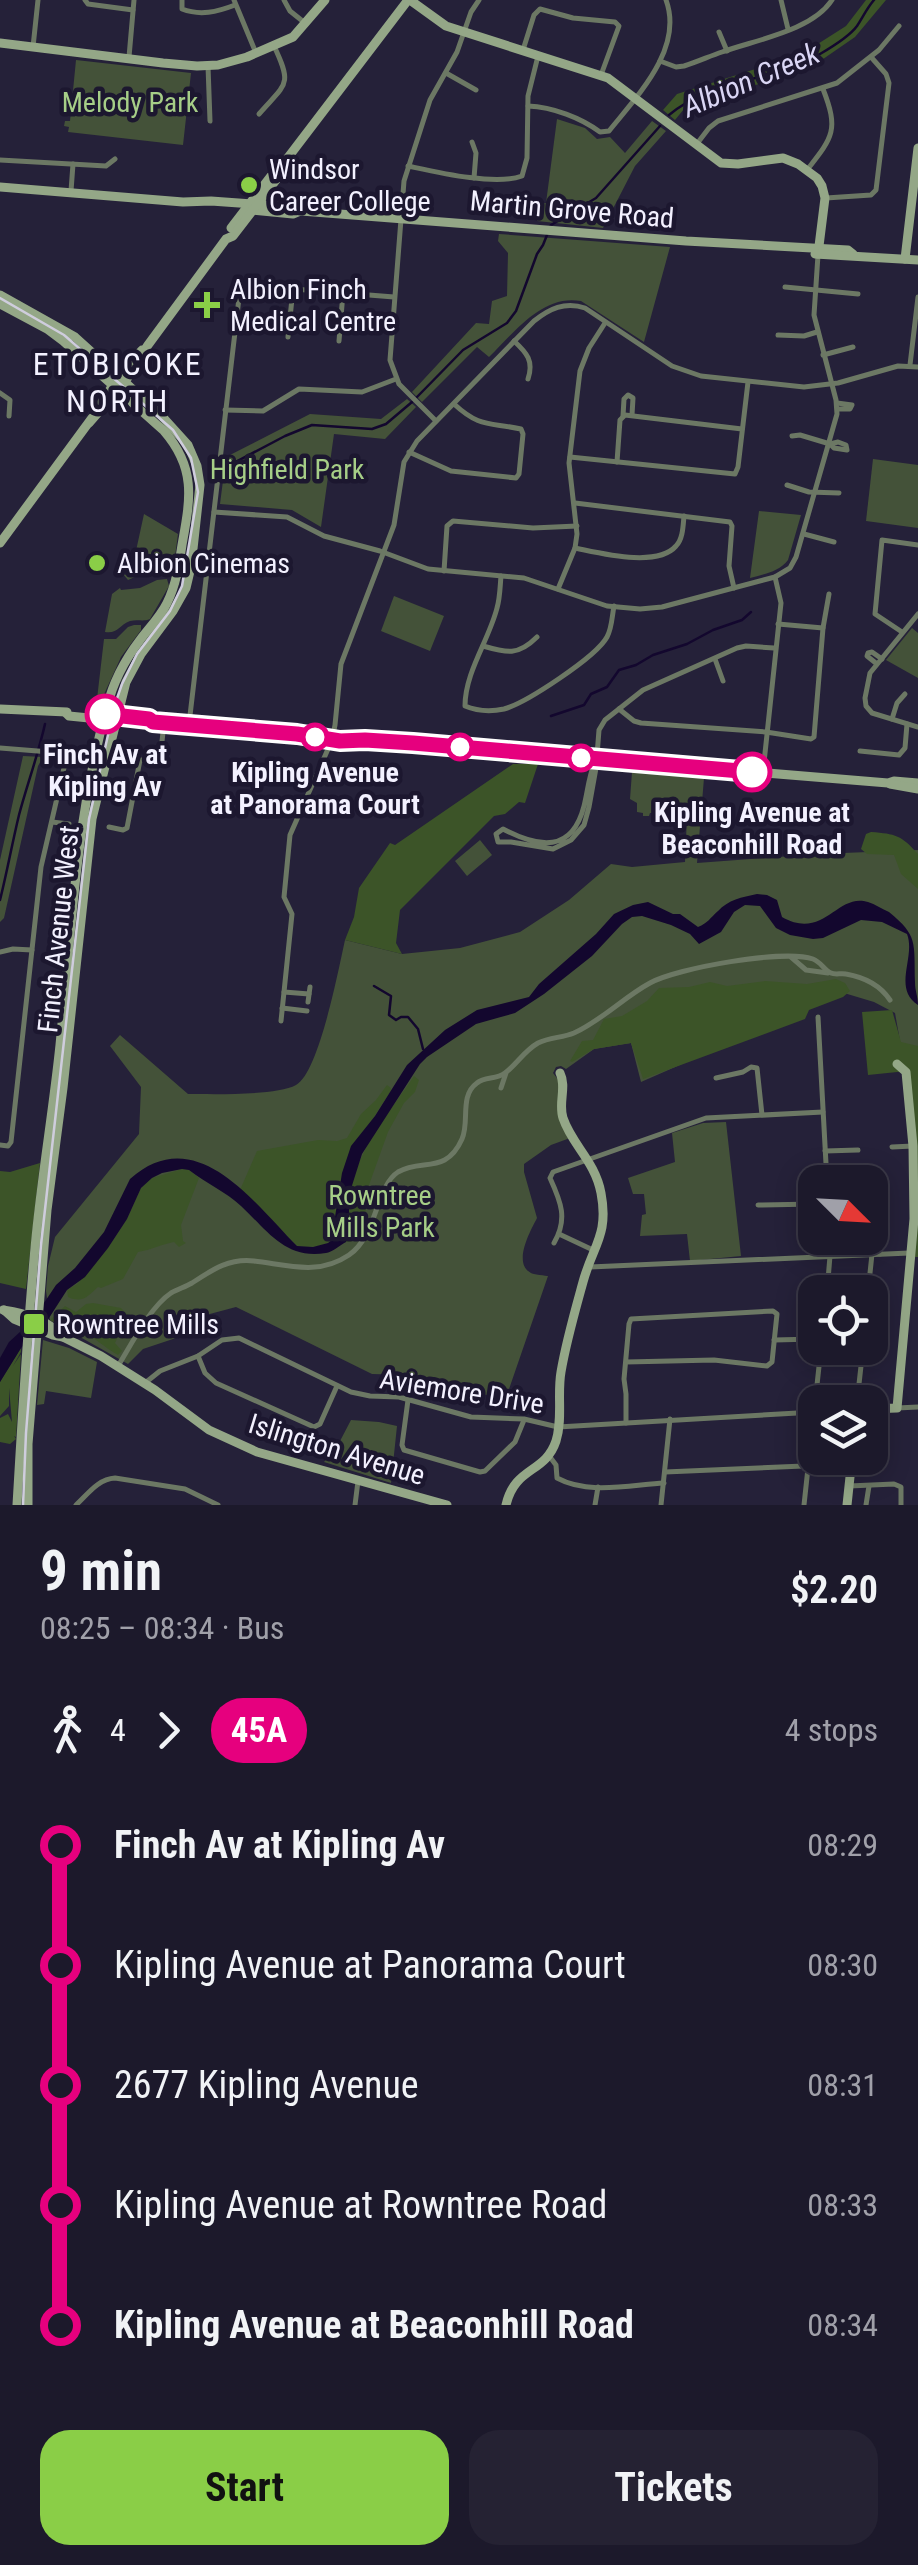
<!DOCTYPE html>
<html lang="en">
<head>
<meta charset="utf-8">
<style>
  :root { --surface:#1c192b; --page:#252233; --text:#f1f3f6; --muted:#a0a0a9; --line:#3a3847; --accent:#8ace47 }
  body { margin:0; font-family:"Roboto Condensed",sans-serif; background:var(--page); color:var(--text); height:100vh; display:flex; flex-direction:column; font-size:38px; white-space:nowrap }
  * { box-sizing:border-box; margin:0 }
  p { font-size:32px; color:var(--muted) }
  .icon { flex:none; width:55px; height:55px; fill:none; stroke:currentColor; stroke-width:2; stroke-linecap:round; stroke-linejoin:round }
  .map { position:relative; height:1505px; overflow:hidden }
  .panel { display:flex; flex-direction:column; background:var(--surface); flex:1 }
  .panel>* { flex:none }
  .badge { padding:0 20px; border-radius:32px; font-size:35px; line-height:65px }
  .needle { width:65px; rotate:114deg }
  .controls { position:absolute; left:798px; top:1165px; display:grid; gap:20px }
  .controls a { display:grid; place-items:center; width:90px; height:90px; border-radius:20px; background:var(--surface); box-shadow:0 5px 25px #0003,0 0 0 2px var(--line); font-size:50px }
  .map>.badge { position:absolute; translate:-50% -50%; box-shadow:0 0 0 5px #fff }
  .legs { display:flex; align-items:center; gap:15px; height:110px; padding:0 40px; font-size:32px }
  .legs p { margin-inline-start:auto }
  .summary { display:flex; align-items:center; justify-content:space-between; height:170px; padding:0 40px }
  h1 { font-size:55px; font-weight:700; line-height:75px }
  .primary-button { display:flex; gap:20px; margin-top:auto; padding:20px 40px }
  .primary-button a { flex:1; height:115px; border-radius:30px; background:var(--accent); color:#111; font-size:40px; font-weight:700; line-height:115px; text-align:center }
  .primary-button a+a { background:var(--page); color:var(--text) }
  ul { padding:0 40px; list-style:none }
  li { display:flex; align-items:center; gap:35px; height:120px; font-size:38px }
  li i { display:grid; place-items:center; width:15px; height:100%; margin:0 12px; background:currentColor }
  li i::after { content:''; width:25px; height:25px; margin:-12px; border:8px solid; border-radius:50%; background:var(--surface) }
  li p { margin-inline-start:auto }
  li:first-child i { background:linear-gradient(#0000 50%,currentColor 0) }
  li:last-child i { background:linear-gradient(currentColor 50%,#0000 0) }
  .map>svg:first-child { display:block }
</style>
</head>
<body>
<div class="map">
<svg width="918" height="1505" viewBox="0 0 918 1505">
  <rect width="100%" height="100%" fill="#252139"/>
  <g fill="#445239">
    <polygon points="76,60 191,73 183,145 68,132 69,127 64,126 65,121 70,121"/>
    <polygon points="557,119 585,128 597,139 610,137 625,153 652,121 666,131 635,166 603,228 537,221 539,203 546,203"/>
    <path d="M 499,234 L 670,247 L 644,342 L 581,301 C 542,294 514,333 489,357 L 477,347 L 422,402 L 412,392 L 476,323 L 489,324 L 492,301 L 507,296 L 508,253 L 498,241 Z"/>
    <polygon points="407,399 416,407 385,439 334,434 321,527 292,510 220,504 226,457 310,414 381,419"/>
    <polygon points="873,459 918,465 918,528 866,521"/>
    <path d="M 759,511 L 801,515 L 788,560 C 779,572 764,574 750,578 Z"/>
    <polygon points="144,514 178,534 174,564 169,569 155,568 128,580 123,574 126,575 134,560"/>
    <path d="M 157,580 L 167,579 L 169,586 L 150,619 C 143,622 138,619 130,621 C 119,625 118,634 105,632 L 112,594 L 120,588 L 121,590 L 140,588 Z"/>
    <polygon points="394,596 444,616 430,651 381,631"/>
    <polygon points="134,625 141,625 141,630 121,657 101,701 97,699 104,639 116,639 128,627"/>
    <polygon points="912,628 918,633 918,678 886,660"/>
    <polygon points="23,756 43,757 38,766 4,918 0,922 0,860"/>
    <path d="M 632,772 L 704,778 L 697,863 L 818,854 L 918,850 L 918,1141 L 895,1013 L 874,1002 L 834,990 L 828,1000 L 641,1082 L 631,1043 L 594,1049 L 566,1069 L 561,1066 L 556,1067 L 553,1073 L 560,1082 L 570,1138 L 551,1145 L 524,1164 L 524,1172 L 537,1218 C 531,1230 512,1263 531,1273 C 532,1274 547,1276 548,1276 L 508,1392 L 486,1395 L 409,1375 L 372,1374 L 236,1307 L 206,1315 L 179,1337 L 143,1349 L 128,1364 L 50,1320 L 46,1291 L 48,1266 L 55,1237 L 139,1134 L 141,1087 L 110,1046 L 120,1035 L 188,1094 C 213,1094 276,1096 296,1085 C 319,1073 339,967 345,940 L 402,954 L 460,948 L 520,932 L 569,900 L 611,864 L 632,867 L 685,862 L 687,816 L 660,814 L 659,817 L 653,817 L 653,813 L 650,813 L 649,816 L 643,816 L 643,813 L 637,812 L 637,803 L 630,799 Z"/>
    <polygon points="480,840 492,855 467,876 455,861"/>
    <polygon points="726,1122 741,1256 690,1261 687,1234 640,1236 642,1215 646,1214 644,1194 633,1194 628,1178 675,1162 672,1133 703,1123"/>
    <polygon points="43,1340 69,1348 97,1362 91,1398 46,1391 44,1404 37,1405"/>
    <polygon points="351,1420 379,1422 397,1426 391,1483 324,1462 339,1443"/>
  </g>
  <g fill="#3c5428">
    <polygon points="866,0 886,0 855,37 813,66 684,109 675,120 663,110 677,94 802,54 846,26"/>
    <polygon points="513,764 538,764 525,803 519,802 505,814 494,816 400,910 396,943 402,954 345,940 354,917 359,888 390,843 395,845"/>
    <path d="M 871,832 C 896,834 901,835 918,854 L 918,889 L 901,874 L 894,855 L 867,854 L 861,849 L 866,834 Z"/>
    <polygon points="836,979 845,983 850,991 843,997 809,1010 805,1019 643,1079 631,1043 594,1049 572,1062 570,1061 582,1041 593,1040 604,1019 622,1016 647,1001 659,988 689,987 710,982 727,986 765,981 807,984"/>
    <polygon points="892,1010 901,1042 918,1046 918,1257 914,1257 907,1071 868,1075 862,1012"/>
    <path d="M 414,1076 L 419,1080 L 415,1092 L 404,1103 L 388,1132 L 369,1185 L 369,1198 L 364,1217 L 351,1242 L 346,1242 C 351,1226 346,1211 349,1195 C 357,1150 389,1113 414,1076 Z"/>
    <path d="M 387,1085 L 391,1088 L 391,1091 C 375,1113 346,1164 339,1190 C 334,1205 341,1234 329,1242 C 320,1248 307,1247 297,1246 L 240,1190 L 257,1151 L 318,1140 L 337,1141 L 347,1138 L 361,1114 L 376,1100 Z"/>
    <polygon points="40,1163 26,1289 0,1283 0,1171 10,1172"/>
    <path d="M 182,1169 L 189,1170 L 199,1178 L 181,1225 L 183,1241 L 186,1243 L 179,1247 L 174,1242 C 162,1244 151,1250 138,1252 L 123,1279 L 101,1288 L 98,1287 C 89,1295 83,1304 68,1297 L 67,1290 L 77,1284 L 108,1248 L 127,1219 L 141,1188 L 152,1178 Z"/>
    <path d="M 93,1303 L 121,1308 L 128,1315 L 115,1343 L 122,1351 L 118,1355 C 100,1345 79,1324 61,1319 L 57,1324 L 50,1320 L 65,1306 L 76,1312 L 86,1304 Z"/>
    <polygon points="21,1348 21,1352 13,1366 21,1354 16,1437 14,1436 16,1439 10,1444 0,1442 0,1418 8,1414 12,1422 9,1388 9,1406 0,1416 0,1382"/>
  </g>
  <path fill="#13072e" d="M 757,894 L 767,895 L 777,900 L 782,917 C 824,941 837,892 868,902 C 875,904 882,909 889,912 C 918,936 914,941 915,983 C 915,991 918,996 918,1005 C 892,988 916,957 907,934 L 882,922 L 861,920 L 823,938 L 813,939 L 790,935 L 776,928 L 760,906 L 745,905 L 734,912 L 721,932 L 699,944 L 690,934 L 671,925 L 642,916 L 632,917 L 622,924 L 592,956 L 544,994 L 515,1013 L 476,1024 L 427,1057 L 420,1064 L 362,1154 L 349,1195 L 349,1231 L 346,1242 C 339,1246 332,1252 326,1253 C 285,1260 267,1230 241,1206 C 226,1192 206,1183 189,1170 L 182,1169 L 162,1173 L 152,1178 L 141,1188 L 127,1219 L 108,1248 L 85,1277 L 67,1290 L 49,1318 L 21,1348 L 0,1382 L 0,1358 L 9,1342 L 32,1321 L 56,1285 L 75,1268 L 104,1232 L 130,1179 C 196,1120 254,1203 297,1246 L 313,1247 L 328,1243 L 333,1239 L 337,1225 L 335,1217 L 342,1173 L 351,1146 L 375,1116 L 407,1065 L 445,1030 L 477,1010 L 529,997 L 539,984 L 596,934 L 614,914 L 633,905 L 648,902 L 673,914 L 680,914 L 698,927 C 708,923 710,918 718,911 C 728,900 742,897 757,894 Z"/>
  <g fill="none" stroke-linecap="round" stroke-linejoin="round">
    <g stroke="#13072e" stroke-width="2.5">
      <path d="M 669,115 C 712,79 772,82 820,54 C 832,47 849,37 857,26 C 863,17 867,8 874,0"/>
      <polyline points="417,397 463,350 507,323 516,311 537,254 543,245 551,225 596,198 660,126"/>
      <polyline points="226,467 285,436 312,425 372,429 386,424 412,402"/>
      <polyline points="551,716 584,705 591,694 607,687 619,670 636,665 653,655 687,644 713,630 742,620 751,612"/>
      <path d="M 0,900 C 7,872 12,844 19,815 C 27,785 38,755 45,724"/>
      <polyline points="374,986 391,996 389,1015 396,1020 401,1017 408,1017 418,1029 423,1049"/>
    </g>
    <g stroke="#6c7864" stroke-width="5">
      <polyline points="85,0 88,4 133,10"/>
      <path d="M 182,0 L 182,9 C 200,16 217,12 235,5"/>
      <polyline points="234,0 256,53"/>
      <polyline points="284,0 290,11 305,23"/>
      <polyline points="781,0 788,29"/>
      <polyline points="719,32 727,51"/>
      <polyline points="33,47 38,0"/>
      <polyline points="523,50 534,15 540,9 573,18 615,22 619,26 601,75"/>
      <polyline points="129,57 134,0"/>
      <path d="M 660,61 L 676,67 L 684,66 C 697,62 710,56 722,52 C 755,40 812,31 832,0"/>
      <polyline points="208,66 210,121"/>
      <polyline points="446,73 476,90"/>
      <path d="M 528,106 C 553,107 581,118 600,132 L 609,131 C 637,96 684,49 666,0"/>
      <path d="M 259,114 C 286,83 293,86 274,46"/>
      <polyline points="472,142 476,153 474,178"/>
      <polyline points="696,145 709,128 718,121 837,83 879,50 899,26"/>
      <polyline points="0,160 106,166 115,159"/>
      <path d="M 408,166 C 436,172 495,186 522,176 L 527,158 L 528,96 L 538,56"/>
      <path d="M 807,170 C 833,137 839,130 823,89"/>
      <polyline points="71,191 73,164"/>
      <polyline points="826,198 871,195 876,190 889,83 886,74 871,57"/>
      <polyline points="785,287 858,294"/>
      <polyline points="778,335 804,336 817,332"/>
      <polyline points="288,337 293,289"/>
      <polyline points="339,341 343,293"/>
      <path d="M 514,341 C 527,353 534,361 528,379"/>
      <polyline points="823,355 853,347"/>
      <polyline points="910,365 918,297"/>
      <polyline points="0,393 10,400 9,416"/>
      <polyline points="837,403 852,405 850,409 839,409"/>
      <polyline points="225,410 263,411 299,389 362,392 396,379"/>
      <polyline points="623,416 624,399 628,395 633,398 632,415"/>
      <polyline points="436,421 399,384 390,360 404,181 430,100 457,52 471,12 479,0"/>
      <polyline points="792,436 800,435 830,444"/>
      <polygon points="838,442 846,445 847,450 834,448 830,444"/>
      <path d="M 409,452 L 451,471 L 516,478 L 519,474 L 523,434 L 521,429 C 489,422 480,428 454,404"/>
      <polyline points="570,457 735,474 738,467 748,382"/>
      <polyline points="617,462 620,420 625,415 742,429"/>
      <polyline points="787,485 809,492 839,493"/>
      <polyline points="575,503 730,522 732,526 729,566 734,588"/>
      <polyline points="214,512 287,517 324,536 380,551 428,569 524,578 607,606 640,609 662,607 775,577 790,568 796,557 837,414 836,400 814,315 818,255"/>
      <polyline points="804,534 834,542"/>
      <path d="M 575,548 C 600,553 657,568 676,546 C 683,539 683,526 684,516"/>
      <polyline points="444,571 447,526 453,521 533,528 577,526"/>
      <path d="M 501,576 C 500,587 500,598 497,608 C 489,640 465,672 465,706 C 477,711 490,712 504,709 C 526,703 596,657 607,637 C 612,628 612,616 614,606"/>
      <polyline points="558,589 575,548 577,534 569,463 580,371 589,348 605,323"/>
      <polyline points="918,614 870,673 865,698 866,706 872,713 918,727"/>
      <polyline points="778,624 823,628"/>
      <polyline points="902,632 875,614 882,540 918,545"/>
      <path d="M 483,646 C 507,653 518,656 537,637"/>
      <polyline points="715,659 723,681"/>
      <polyline points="877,664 867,656 868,653 872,652 882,659"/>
      <polyline points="619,709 634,721 641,723 766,732 811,739 814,737 823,628 829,594"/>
      <polyline points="892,719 897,703 905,694"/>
      <polyline points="189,724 239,298 246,289 256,286 394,297"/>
      <polyline points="0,748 50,752 61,751 67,755 41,867 11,1142 8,1146 0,1145"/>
      <polyline points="860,751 899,755 905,748 907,724"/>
      <path d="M 596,759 C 589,774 588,790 584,806 C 572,853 539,848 503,829 L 496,834 L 498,842 L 511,842 L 553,849 L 571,840 L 584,825 L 589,807 L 596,768 L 599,730 L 605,720 L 643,690 L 737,648 L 746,646 L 774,648"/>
      <polyline points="763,772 781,603 775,577"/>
      <polyline points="52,822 69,824"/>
      <polyline points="109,827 123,830 127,828 140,760 160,760 164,723"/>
      <polyline points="0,952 13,949 32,950"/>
      <polyline points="791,957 806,970 828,973"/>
      <path d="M 309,994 L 284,992 L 292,914 L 284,897 L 290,835 L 332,740 L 335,725 L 341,664 L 394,525 L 404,462 L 417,441 L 534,321 C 549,309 565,301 585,308 L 672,366 L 701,376 L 804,387 L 838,383 L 898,366 L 918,367"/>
      <polyline points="308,1002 310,987"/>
      <polyline points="282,1008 307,1011"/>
      <polyline points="818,1017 827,1182"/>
      <polyline points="281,1021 284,992"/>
      <polyline points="716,1078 743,1072 751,1067 757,1068 762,1115"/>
      <polyline points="501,1088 506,1073"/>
      <polyline points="892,1147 913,1146"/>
      <polyline points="825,1151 858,1150"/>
      <polyline points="873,1176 880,1254"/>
      <polyline points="758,1205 815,1204"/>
      <polyline points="559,1234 593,1250"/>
      <path d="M 554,1243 C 568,1219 561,1202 550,1178 L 553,1172 L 706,1118 L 823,1112"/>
      <polyline points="590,1267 909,1253"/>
      <polyline points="827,1292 830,1256 829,1238"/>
      <polyline points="868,1292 872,1254"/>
      <polyline points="774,1340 815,1339"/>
      <polyline points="198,1356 205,1373 216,1383 314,1427 320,1424 337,1386"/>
      <polyline points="626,1362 714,1360 767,1366 772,1362 777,1314 773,1311 631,1319 629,1324 624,1379 626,1394 626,1423"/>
      <path d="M 118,1366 C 131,1345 150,1307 171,1293 C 178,1289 185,1287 192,1283 C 212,1270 229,1258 254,1261 C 288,1265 318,1276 349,1255 C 377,1236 376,1186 398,1172 C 422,1158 446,1175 462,1139 C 470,1121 459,1096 477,1083 C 485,1076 496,1080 505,1073 C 517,1064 524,1051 538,1043 C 550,1037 562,1038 574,1033 C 601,1021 624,997 650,983 C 677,968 784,949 813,959 C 821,962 824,970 831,973 C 835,975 841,973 846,974 C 863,977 880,985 890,1000"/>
      <polyline points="145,1383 160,1371 198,1356 222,1340 239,1338 351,1392 370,1396 399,1397 471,1417 524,1419 558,1427 815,1412"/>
      <polyline points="408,1400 402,1445 404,1450 480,1472 485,1471 515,1442 524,1420"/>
      <polyline points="857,1402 863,1348"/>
      <polyline points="897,1408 918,1407"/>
      <path d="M 550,1457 L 556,1465 L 557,1478 C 588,1495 630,1485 664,1483"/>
      <polyline points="665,1472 851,1464"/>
      <polyline points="849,1486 894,1484 901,1487 901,1505"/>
      <path d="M 76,1505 C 88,1494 98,1479 115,1478 L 185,1489 L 218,1505"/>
      <polyline points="355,1505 358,1481"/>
      <polyline points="595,1505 598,1487"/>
      <polyline points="661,1505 670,1419"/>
      <polyline points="804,1505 821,1348"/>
      <polyline points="866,1505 869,1486"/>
    </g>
    <g stroke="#94a787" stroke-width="9">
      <polyline points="410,0 446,26 608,78 721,163 738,164 783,158 798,164 817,178 822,186 825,198 818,254"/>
      <polyline points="0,43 163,63 197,66 218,65 247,57 293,37 325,0"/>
      <polyline points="0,187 183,202 211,201 293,207 301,211 686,241 848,250 853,254"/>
      <polyline points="251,210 293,214 300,211"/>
      <polyline points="231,228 271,176 280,168 408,0"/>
      <polyline points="815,254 918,260"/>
      <polyline points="905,259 918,148"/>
      <polyline points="0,295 75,337 159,413 188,445 197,466 200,485 191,567 186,588 173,611 141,654 126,682 92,819 63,1088 47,1210 28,1444 28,1505"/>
      <path d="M 0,304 L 47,329 L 63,341 L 164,431 C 197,469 190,500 182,545 C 179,565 176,585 167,603 C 160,617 149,628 140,640 C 124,661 113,682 107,707 C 76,817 71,933 60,1045 C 53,1113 41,1180 35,1248 C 27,1334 22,1419 17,1505"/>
      <polyline points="100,405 122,371 142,350"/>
      <polyline points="89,423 125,382 148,345 226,239 233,236 276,180 280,168"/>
      <polyline points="0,543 92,418"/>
      <polyline points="0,709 67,712"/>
      <polyline points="66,713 69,716 149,724 153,722 180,724 300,733"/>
      <polyline points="297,733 340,741 378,741 888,783 894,781 918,783"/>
      <polyline points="890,784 918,789"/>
      <path d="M 3,1310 C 25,1313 49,1321 63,1337"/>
      <polyline points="4,1310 14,1319 53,1335 63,1337 101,1356 155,1390 209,1430 257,1452 447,1505"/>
      <polyline points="870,1409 897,1408 914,1219 913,1146 906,1072 897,1064"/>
      <path d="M 506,1505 C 515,1466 545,1474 556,1441 C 563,1419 557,1394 561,1372 C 566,1342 575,1311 583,1282 C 593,1245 609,1235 601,1193 C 595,1161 572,1145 563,1118 C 558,1103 567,1087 560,1073"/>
      <polyline points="847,1505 852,1458"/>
    </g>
    <polyline stroke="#cfcddd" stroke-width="2.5" points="0,298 64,335 173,430 191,458 198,492 182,586 170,611 137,654 122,684 115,704 89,819 41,1245 26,1433 23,1505"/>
  </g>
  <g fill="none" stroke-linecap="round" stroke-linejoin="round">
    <defs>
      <polyline id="line-1" points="105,714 149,719 153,722 297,734 340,741 365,740 413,743 752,772"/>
    </defs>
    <use href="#line-1" stroke="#fff" stroke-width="22"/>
    <use href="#line-1" stroke="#e6007e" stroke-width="15"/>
  </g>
  <g fill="#8ace47" stroke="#1c172f" stroke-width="4">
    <circle cx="249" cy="185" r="10"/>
    <path d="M202 290h10v10h10v10h-10v10h-10v-10h-10v-10h10z"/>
    <circle cx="97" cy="563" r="10"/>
    <rect x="22" y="1312" width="24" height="24" rx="5"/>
  </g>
  <g fill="#fff" stroke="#e6007e" stroke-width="5">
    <circle cx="105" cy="714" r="18"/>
    <circle cx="315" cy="737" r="12"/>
    <circle cx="460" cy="747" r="12"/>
    <circle cx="581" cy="758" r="12"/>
    <circle cx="752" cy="772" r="18"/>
  </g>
  <g text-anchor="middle" stroke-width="9" stroke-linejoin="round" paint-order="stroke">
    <g font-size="28" fill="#a6ce87" stroke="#1c172f">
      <text x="130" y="112">Melody Park</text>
      <text x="287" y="479">Highfield Park</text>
      <text x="380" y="1205">Rowntree<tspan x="380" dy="32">Mills Park</tspan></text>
    </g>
    <g font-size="28" fill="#f3f1ff" stroke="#1c172f" text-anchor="start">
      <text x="269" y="179">Windsor<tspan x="269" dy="32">Career College</tspan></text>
      <text x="230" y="299">Albion Finch<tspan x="230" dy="32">Medical Centre</tspan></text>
      <text x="117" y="573">Albion Cinemas</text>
      <text x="56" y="1334">Rowntree Mills</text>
    </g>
    <g font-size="28" fill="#f3f1ff" stroke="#1c172f">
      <text transform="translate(572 209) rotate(5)" y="10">Martin Grove Road</text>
      <text transform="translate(58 929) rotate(-84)" y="10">Finch Avenue West</text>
      <text transform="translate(462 1391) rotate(9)" y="10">Aviemore Drive</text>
      <text transform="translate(337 1449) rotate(17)" y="10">Islington Avenue</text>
    </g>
    <g font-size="28" font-weight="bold" fill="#f3f1ff" stroke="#1c172f">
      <text x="105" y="764">Finch Av at<tspan x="105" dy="32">Kipling Av</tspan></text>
      <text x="315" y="782">Kipling Avenue<tspan x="315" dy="32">at Panorama Court</tspan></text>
      <text x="752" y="822">Kipling Avenue at<tspan x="752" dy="32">Beaconhill Road</tspan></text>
    </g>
    <g font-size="30" font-style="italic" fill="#dad6f5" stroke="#1c172f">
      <text transform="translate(751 80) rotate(-23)" y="10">Albion Creek</text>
    </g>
    <g font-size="32" letter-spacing="2.5" fill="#f3f1ff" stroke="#1c172f">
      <text x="118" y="375">ETOBICOKE<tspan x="118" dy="37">NORTH</tspan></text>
    </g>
  </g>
</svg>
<div class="controls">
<a><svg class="needle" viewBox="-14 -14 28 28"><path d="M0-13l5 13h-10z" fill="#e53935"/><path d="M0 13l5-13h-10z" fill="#a0a0a9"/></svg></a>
<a><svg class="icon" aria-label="locate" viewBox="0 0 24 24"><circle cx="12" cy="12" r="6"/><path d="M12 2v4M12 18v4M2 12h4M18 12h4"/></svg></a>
<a><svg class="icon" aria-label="layers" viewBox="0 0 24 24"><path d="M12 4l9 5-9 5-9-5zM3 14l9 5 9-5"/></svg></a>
</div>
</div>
<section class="panel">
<div class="summary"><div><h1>9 min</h1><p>08:25 – 08:34 · Bus</p></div><b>$2.20</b></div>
<div class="legs"><svg class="icon" aria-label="walk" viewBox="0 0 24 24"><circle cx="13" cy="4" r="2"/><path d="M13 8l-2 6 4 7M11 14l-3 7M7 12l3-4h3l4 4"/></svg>4<svg class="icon" aria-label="forward" viewBox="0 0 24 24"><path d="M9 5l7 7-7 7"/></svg><b class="badge" style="background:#e6007e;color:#fff">45A</b><p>4 stops</p></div>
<ul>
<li><i style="color:#e6007e"></i><b>Finch Av at Kipling Av</b><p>08:29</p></li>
<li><i style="color:#e6007e"></i><span>Kipling Avenue at Panorama Court</span><p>08:30</p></li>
<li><i style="color:#e6007e"></i><span>2677 Kipling Avenue</span><p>08:31</p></li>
<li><i style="color:#e6007e"></i><span>Kipling Avenue at Rowntree Road</span><p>08:33</p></li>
<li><i style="color:#e6007e"></i><b>Kipling Avenue at Beaconhill Road</b><p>08:34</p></li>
</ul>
<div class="primary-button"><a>Start</a><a>Tickets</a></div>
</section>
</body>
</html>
